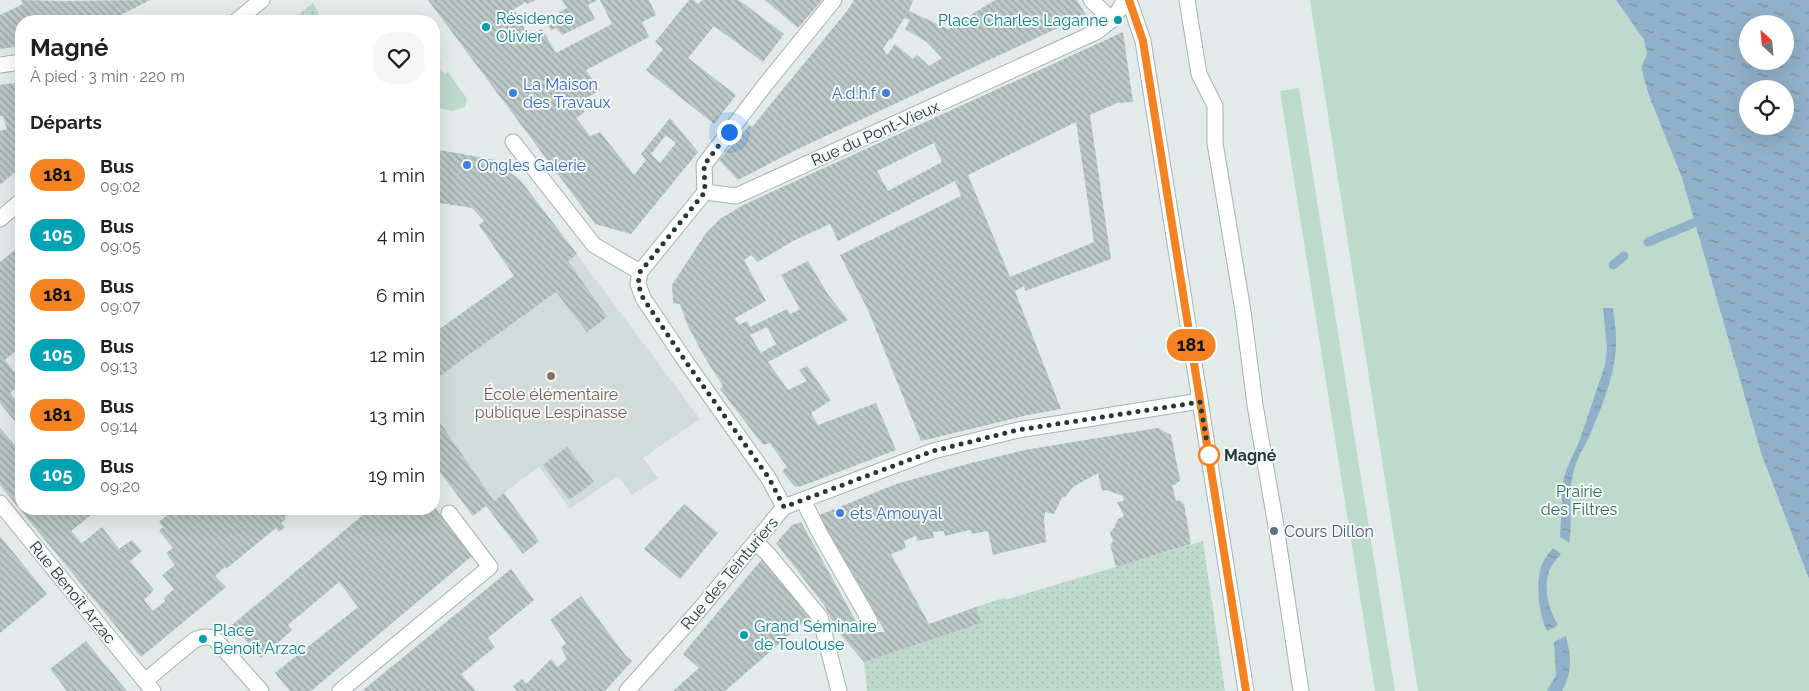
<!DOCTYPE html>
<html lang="fr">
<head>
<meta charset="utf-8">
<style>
  :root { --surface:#fff; --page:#f6f6f6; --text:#202124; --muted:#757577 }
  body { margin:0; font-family:Raleway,sans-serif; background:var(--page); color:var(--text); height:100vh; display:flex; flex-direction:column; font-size:19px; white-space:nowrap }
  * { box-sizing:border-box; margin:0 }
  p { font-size:16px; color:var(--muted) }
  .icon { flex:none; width:28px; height:28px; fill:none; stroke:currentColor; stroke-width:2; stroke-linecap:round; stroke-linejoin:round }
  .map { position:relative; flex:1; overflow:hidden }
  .details { position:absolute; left:15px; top:15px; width:425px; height:500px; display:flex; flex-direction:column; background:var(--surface); border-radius:20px; box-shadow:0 5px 20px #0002 }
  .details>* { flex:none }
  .badge { padding:0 10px; border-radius:16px; font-size:18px; line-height:32px }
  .needle { width:32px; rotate:334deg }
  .buttons { position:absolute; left:1739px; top:15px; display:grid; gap:10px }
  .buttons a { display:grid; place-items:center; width:55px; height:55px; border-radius:50%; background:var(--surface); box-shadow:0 5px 20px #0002; font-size:25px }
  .you { position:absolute; width:25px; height:25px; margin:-12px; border:4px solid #fff; border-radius:50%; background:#1a73e8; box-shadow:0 0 0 8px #1a73e833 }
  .map>.badge { position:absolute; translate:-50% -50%; box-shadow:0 0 0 2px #fff }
  h2 { padding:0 15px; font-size:19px; line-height:45px }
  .round { display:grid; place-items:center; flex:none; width:52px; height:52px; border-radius:20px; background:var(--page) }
  .head { display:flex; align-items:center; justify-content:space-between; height:85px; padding:0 15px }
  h1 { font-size:24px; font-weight:700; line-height:38px }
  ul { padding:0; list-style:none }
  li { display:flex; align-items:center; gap:15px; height:60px; padding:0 15px }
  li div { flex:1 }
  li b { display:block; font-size:19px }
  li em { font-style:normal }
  li .badge { min-width:55px; font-weight:700; text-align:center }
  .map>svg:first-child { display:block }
</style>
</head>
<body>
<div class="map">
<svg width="1809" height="691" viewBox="0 0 1809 691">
  <defs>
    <pattern id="grass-dots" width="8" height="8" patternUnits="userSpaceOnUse" patternTransform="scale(1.25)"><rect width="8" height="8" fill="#bedacd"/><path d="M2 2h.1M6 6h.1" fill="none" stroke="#a3bcb1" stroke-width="1.8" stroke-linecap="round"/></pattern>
    <pattern id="water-ripples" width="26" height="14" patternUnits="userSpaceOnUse" patternTransform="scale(1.25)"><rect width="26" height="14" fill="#91b1ca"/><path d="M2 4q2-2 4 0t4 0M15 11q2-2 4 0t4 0" fill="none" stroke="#7691a5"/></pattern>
    <pattern id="building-back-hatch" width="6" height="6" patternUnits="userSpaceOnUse" patternTransform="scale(1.25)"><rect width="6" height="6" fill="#bbc8c6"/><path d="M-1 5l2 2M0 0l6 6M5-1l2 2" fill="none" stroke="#98a3a2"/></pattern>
  </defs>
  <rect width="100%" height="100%" fill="#e3ebea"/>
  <polygon fill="#d1dbd9" points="566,240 700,419 643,458 658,478 632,495 618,476 570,509 539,467 473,516 434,464 434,333"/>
  <g fill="url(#grass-dots)">
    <polygon points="313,3 319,14 310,21 291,21"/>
    <polygon points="1203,541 1225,691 867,691 864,662 980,623 976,607 1003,598 1008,599"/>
  </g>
  <g fill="#bedacd">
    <polygon points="1310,0 1616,0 1644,40 1647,54 1641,67 1649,96 1682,178 1761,453 1809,579 1809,691 1418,691"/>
    <polygon points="434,53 441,63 438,66 445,74 448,72 466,97 467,101 465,107 452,111 434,107"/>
    <polygon points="1299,88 1395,691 1375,691 1280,91"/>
  </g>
  <g fill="url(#water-ripples)" fill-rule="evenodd">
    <path d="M 1616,0 L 1809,0 L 1809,579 L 1761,453 L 1682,178 L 1649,96 L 1641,67 L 1647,54 L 1644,40 ZM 1748,24 L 1785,24 L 1785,61 L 1748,61 ZM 1748,89 L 1785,89 L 1785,126 L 1748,126 Z"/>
    <path d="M 1603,308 L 1613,308 C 1614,318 1616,329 1616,339 C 1617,372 1602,405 1590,435 C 1585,446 1578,456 1575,467 C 1566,493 1574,517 1569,543 L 1560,537 L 1563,481 L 1567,468 L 1579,442 L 1605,365 L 1607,349 Z"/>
    <path d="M 1553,548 L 1561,554 C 1556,560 1550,567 1548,574 C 1544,591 1549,611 1558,625 L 1547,631 C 1539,616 1535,580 1542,565 C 1544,559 1549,553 1553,548 Z"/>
    <path d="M 1566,636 C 1571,657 1573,671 1562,691 L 1547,691 L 1556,675 L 1554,642 Z"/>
  </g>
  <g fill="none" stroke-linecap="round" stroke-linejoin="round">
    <g stroke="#91b1ca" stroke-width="9">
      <polyline points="1648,242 1706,218"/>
      <polyline points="1613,265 1624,256"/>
    </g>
  </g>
  <g fill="url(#building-back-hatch)" fill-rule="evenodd">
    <polygon points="21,0 63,1 150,0 109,21 21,21 21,46 0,49 0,15 23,4"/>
    <path d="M 428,0 L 536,0 L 527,4 L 526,2 L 514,9 L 529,36 L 542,29 L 556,53 L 612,24 L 600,0 L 649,0 L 656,15 L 642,22 L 649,37 L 586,70 L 600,90 L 577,104 L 585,112 L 576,118 L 590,136 L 600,132 L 634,175 L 646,160 L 641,154 L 670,118 L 698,152 L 631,234 L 595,224 ZM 666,135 L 676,143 L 660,163 L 651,154 Z"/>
    <polygon points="562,0 598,0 588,5 595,19 562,35 556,28 551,30 548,26 562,18 559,12 567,8"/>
    <polygon points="689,0 694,0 698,4 702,0 739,0 784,34 763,62 714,26 688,58 736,95 714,124 646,70 663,49 655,42"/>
    <polygon points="765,0 822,0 798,28"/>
    <path d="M 854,0 L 913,0 L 909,11 L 948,29 L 995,0 L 1077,0 L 1086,15 L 800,148 L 738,180 L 719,160 L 750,125 L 752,127 L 847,11 ZM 904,18 L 910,20 L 905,29 L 927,42 L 942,58 L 929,66 L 917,55 L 913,59 L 895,44 L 887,55 L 883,49 L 889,39 L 891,40 Z"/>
    <path d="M 1123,32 L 1133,102 L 1117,103 L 1090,115 L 1111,259 L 1025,291 L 1024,286 L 1015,291 L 1061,409 L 1028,415 L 921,441 L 868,310 L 840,255 L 961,196 L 955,181 L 838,241 L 830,224 L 793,241 L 758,262 L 751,255 L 744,260 L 766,301 L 735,318 L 739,325 L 747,321 L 750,327 L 787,309 L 790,314 L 800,309 L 781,275 L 808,261 L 829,296 L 848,320 L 768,362 L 788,390 L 807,381 L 799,370 L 807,366 L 831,400 L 811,413 L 818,425 L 876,403 L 896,450 L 799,487 L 794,486 L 782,471 L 787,467 L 770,443 L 763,445 L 720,389 L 723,386 L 705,358 L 687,324 L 680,304 L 673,303 L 672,285 L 706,233 L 720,219 L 743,205 ZM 1076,122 L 1094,242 L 1010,277 L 968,175 ZM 934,143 L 942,162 L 888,191 L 877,171 ZM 767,327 L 776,344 L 761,353 L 750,335 Z"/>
    <polygon points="21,82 21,167 0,185 0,131 7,129 3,116 0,116 0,85"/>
    <polygon points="434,149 495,160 521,181 577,254 568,261 607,317 587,332 556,292 434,380 434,333 514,276 479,225 484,221 472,208 434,202"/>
    <polygon points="21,245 21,347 5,360 21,381 21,384 10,393 21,407 21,429 0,403 0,262"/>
    <polygon points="434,414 494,501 504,493 539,541 523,554 486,506 473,516 434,464"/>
    <polygon points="0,428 21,452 21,509 86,509 91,515 71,531 82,543 102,527 119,549 132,540 142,551 130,561 154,590 144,600 153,611 165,601 164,598 174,589 162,575 175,565 166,553 173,548 159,531 163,527 159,522 171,512 175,516 179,513 178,509 295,509 284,517 286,519 281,523 285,527 279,532 276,528 226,569 225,567 215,576 226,587 141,657 0,485"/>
    <polygon points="1158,428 1171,435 1180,480 1176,484 1172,485 1176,501 1179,500 1184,504 1191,544 1116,567 1110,544 1113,542 1110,532 1114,528 1118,519 1124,516 1117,502 1124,501 1123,496 1106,490 1102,491 1098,473 1073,487 1065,497 1062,497 1054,514 1045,512 1044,519 1046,542 993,555 988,531 972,534 970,530 945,536 944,531 933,532 934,538 917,541 916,536 913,537 904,541 906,548 891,554 929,624 976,607 981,623 864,662 837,630 824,605 776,543 792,525 801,522 862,632 885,632 855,577 853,578 817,516 896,484 971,463 1025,450"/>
    <polygon points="567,447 594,482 569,500 543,465"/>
    <polygon points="684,504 718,533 680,579 644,549"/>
    <polygon points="434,506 472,556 311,691 290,691 275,673 358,607 339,582 288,625 292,630 261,658 232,625 370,509 434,509"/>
    <polygon points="0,536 47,594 0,633"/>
    <polygon points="762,559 811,616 725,691 673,691 699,668 683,654"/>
    <polygon points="511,569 534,600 488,638 495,647 461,674 476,691 362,691"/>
    <polygon points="581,596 626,656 632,661 605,691 517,691 513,686 522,679 526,684 551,659 558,667 567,659 561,648 566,643 550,620"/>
    <polygon points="86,641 111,672 127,691 67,691 50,669"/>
  </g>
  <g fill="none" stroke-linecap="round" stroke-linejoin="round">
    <defs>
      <g id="minor">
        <polyline points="1091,0 1112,20"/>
        <polyline points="1129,0 1143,41 1246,691"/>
        <polyline points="1187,0 1199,74 1215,106 1215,143 1243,311 1255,405 1275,520 1301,691"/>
        <polyline points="236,21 262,0"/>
        <polyline points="0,65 21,62"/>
        <polyline points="513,142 594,245 640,272"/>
        <path d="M 705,192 L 736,196 L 1096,32 C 1109,23 1118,15 1124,0"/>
        <polyline points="705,192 640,272 638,284 643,298 686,362 769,479 784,507"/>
        <polyline points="705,192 704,165 765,85 834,0"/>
        <polyline points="0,219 21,201"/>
        <polyline points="803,500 819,532 870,621"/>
        <polyline points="0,503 153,691"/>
        <polyline points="756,542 768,554 820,617 839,691"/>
        <path d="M 145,681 L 193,641 C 201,637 205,636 214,638 L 261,691"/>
        <polyline points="340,691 490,567 449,513"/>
        <polyline points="627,691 700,609 784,507 933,451 1018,430 1200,401"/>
      </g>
    </defs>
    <use href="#minor" stroke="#a6b2b2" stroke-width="17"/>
    <use href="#minor" stroke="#fff" stroke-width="15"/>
  </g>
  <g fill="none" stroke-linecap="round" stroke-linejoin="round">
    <defs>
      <polyline id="line" points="1129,0 1143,41 1246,691"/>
    </defs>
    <use href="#line" stroke="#fff" stroke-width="11"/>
    <use href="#line" stroke="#f58220" stroke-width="8"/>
    <polyline stroke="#243a3a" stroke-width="5" stroke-dasharray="0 9" points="729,132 704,165 705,192 640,272 638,284 643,298 686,362 769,478 784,507 933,451 1018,430 1200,402 1209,455"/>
  </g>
  <g fill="#0f9aa8" stroke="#f3f8f7" stroke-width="2">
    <circle cx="1118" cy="20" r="5"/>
    <circle cx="486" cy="27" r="5"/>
    <circle cx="744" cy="635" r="5"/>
    <circle cx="203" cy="639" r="5"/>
  </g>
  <g fill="#3f7fe0" stroke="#f3f8f7" stroke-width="2">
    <circle cx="513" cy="93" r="5"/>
    <circle cx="886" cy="93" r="5"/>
    <circle cx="467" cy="165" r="5"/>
    <circle cx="840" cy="513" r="5"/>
  </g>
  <circle fill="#8d6e63" stroke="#f3f8f7" stroke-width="2" cx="551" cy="376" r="5"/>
  <circle fill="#fff" stroke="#f58220" stroke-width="2.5" cx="1209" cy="455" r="10"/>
  <circle fill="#5c6f8a" stroke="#f3f8f7" stroke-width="2" cx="1274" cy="531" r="5"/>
  <g text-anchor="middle" stroke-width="4" stroke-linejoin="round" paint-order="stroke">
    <g font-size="16" fill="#0d838f" stroke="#f3f8f7" text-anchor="start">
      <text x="496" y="24">Résidence<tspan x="496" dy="18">Olivier</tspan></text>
      <text x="1108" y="26" text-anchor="end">Place Charles Laganne</text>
      <text x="754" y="632">Grand Séminaire<tspan x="754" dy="18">de Toulouse</tspan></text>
      <text x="213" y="636">Place<tspan x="213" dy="18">Benoît Arzac</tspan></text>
    </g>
    <g font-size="16" fill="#366cbe" stroke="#f3f8f7" text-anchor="start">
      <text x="523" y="90">La Maison<tspan x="523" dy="18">des Travaux</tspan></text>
      <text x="876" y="99" text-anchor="end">A.d.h.f</text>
      <text x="477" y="171">Ongles Galerie</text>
      <text x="850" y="519">ets Amouyal</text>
    </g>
    <g font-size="16" fill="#243a3a" stroke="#f3f8f7">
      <text transform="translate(875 133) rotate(-24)" y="6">Rue du Pont-Vieux</text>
      <text transform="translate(729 573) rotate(-50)" y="6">Rue des Teinturiers</text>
      <text transform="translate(73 592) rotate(51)" y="6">Rue Benoît Arzac</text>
    </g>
    <g font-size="16" fill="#785e54" stroke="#f3f8f7">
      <text x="551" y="400">École élémentaire<tspan x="551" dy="18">publique Lespinasse</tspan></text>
    </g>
    <g font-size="16" font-weight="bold" fill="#243a3a" stroke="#f3f8f7" text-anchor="start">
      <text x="1224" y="461">Magné</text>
    </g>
    <g font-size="16" fill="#336d5a" stroke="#f3f8f7">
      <text x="1579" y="497">Prairie<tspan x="1579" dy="18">des Filtres</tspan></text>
    </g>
    <g font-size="16" fill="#4e5e75" stroke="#f3f8f7" text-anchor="start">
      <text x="1284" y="537">Cours Dillon</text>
    </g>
  </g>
</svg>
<div class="buttons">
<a><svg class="needle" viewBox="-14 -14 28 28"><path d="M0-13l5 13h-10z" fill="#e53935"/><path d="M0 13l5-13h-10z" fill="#757577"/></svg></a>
<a><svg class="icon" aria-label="locate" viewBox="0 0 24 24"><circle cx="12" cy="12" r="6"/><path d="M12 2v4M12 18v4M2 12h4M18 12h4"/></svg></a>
</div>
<div class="you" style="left:729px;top:132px"></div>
<b class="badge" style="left:1191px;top:345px;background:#f58220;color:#111">181</b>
<section class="details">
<div class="head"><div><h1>Magné</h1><p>À pied · 3 min · 220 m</p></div><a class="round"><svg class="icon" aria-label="heart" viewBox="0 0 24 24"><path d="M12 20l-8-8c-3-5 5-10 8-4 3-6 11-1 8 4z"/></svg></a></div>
<h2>Départs</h2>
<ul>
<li><span class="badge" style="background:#f58220;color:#111">181</span><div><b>Bus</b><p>09:02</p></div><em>1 min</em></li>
<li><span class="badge" style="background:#00a3b4;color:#fff">105</span><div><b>Bus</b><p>09:05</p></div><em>4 min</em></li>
<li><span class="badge" style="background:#f58220;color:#111">181</span><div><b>Bus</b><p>09:07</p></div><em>6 min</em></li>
<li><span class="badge" style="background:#00a3b4;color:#fff">105</span><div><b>Bus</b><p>09:13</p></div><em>12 min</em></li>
<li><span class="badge" style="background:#f58220;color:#111">181</span><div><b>Bus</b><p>09:14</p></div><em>13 min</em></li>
<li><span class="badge" style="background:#00a3b4;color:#fff">105</span><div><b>Bus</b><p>09:20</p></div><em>19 min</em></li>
</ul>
</section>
</div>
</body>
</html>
